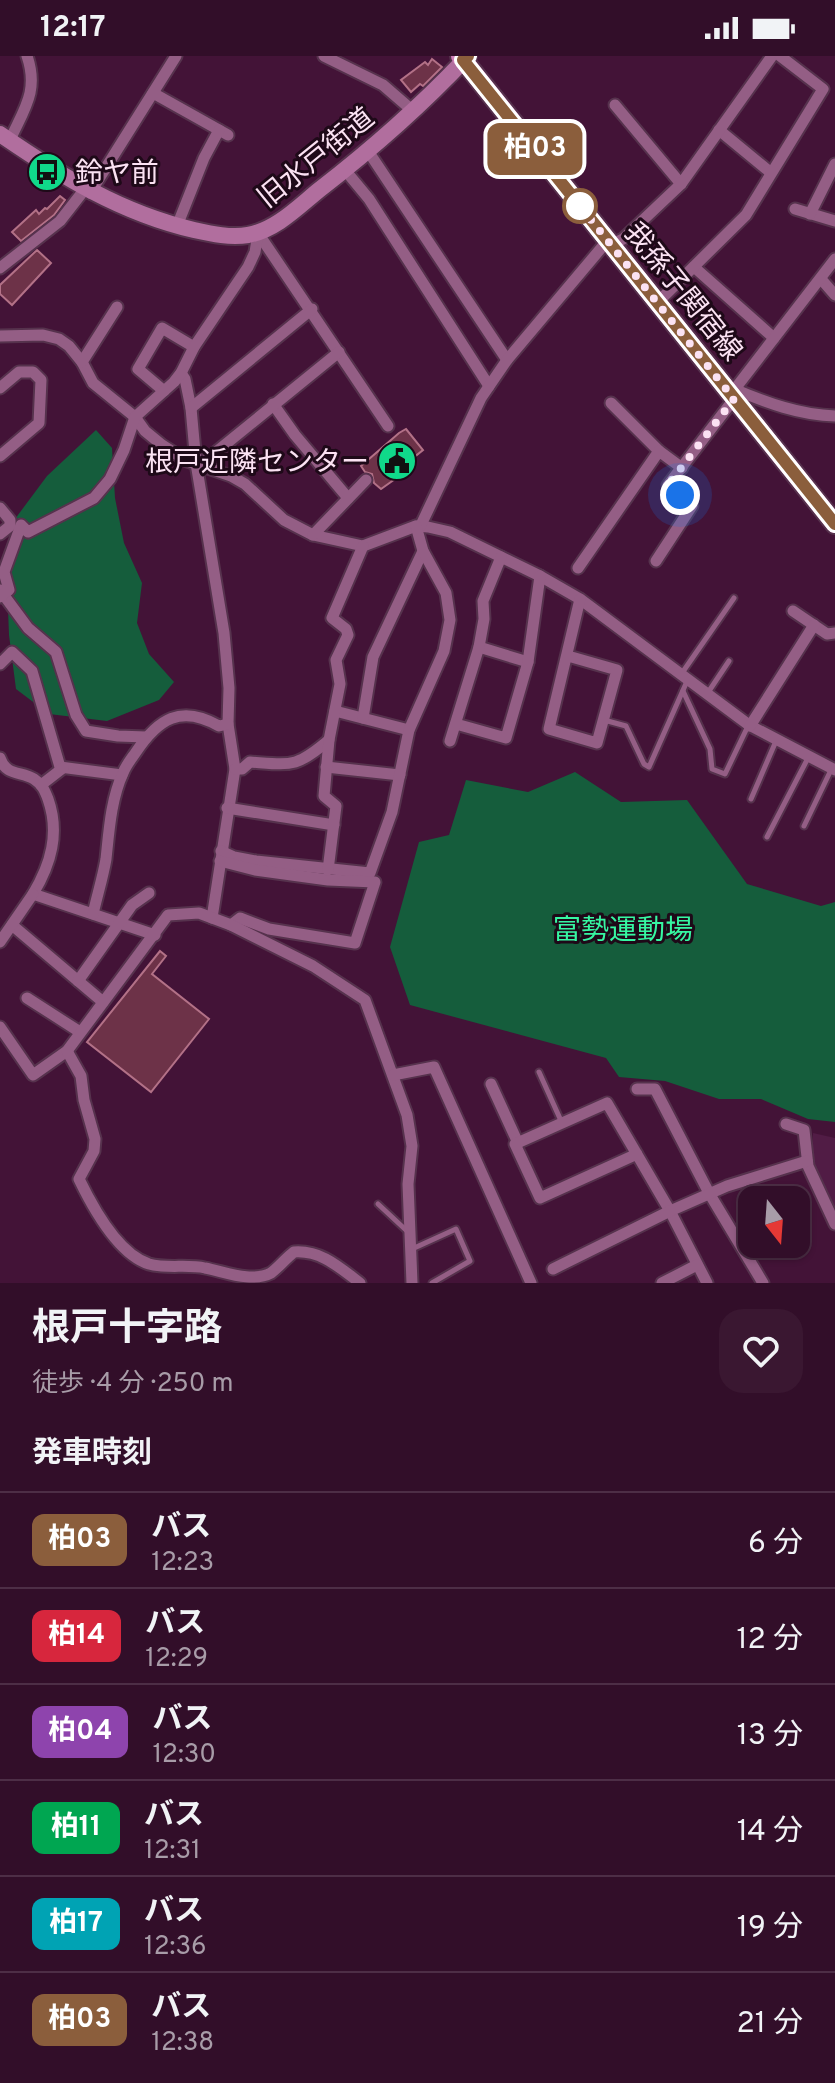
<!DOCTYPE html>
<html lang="ja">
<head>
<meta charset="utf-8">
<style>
  :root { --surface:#320e29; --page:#3a1731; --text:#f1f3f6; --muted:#a89ca8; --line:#4d2e46 }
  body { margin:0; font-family:Overpass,"Noto Sans JP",sans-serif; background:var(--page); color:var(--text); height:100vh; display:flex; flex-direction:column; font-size:30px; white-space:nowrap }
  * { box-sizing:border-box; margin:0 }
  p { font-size:26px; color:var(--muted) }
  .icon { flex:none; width:44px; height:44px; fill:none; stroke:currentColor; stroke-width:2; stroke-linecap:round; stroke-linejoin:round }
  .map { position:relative; height:1227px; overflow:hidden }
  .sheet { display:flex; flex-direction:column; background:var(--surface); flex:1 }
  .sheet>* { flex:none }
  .badge { padding:0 16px; border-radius:12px; font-size:28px; line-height:52px }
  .needle { width:52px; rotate:163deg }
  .buttons { position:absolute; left:738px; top:1130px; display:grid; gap:16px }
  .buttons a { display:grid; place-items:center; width:72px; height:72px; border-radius:16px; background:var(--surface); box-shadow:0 2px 6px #0004,0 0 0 2px var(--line); font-size:40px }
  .you { position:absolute; width:40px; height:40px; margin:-20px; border:6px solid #fff; border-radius:50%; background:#1a73e8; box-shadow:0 0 0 12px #1a73e833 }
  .map>.badge { position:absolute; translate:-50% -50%; box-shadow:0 0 0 4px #fff }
  h2 { padding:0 32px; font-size:30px; line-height:72px }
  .round { display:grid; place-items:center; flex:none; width:84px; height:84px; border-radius:24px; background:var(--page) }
  .summary { display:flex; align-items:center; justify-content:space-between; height:136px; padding:0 32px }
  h1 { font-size:38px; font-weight:700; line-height:60px }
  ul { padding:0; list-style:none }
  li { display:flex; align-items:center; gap:24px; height:96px; padding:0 32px; border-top:2px solid var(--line) }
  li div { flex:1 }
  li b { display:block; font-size:30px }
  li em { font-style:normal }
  li .badge { min-width:88px; font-weight:700; text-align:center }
  .status { display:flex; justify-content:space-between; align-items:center; height:56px; padding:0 40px; background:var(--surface); direction:ltr }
  .status svg { height:22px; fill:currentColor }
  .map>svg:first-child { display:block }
</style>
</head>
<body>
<div class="status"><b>12:17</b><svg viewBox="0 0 49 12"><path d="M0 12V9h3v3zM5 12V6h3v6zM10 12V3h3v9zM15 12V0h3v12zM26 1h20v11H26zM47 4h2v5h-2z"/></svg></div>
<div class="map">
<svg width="835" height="1227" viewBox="0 0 835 1227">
  <rect width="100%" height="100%" fill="#431337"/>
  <polygon fill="#511c45" points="813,1077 835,1082 835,1155 813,1105"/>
  <g fill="#155d3c">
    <polygon points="96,374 112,392 115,442 124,487 142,527 137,567 149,598 174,626 159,644 107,665 49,658 16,633 9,579 7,527 15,463 47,420"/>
    <polygon points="575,716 621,746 687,744 747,828 821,850 835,846 835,1066 808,1063 761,1043 719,1043 665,1025 619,1021 606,1002 410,949 390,891 419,786 449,779 466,724 528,736"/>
  </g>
  <g fill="#6d3248" stroke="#b37187" stroke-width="2">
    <polygon points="432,3 442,11 423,30 420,28 411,36 401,24 425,6 428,9"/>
    <polygon points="60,140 65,144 54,159 21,185 12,176 36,154 39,158 45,152 47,153"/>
    <polygon points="37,194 51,207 12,249 0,238 0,229"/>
    <polygon points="406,373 423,394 392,419 395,423 381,433 374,427 372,418 365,416 361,410 399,377"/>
    <polygon points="160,895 166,900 152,918 209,963 151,1036 87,986"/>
  </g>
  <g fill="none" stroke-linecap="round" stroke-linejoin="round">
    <defs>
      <g id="lane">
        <polyline points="682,617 734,542"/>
        <polyline points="683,635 710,693 712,713 725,718 748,670"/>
        <polyline points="707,638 729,605"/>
        <polyline points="604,664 626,670 644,708 649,711 688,623"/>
        <polyline points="751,743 776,685"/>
        <polyline points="804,770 831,714"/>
        <polyline points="767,781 808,702"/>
        <polyline points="539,1016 562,1067"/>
        <polyline points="378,1148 407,1175"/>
        <polyline points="412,1193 456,1173 470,1205 432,1227"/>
      </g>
      <g id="street">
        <polyline points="324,0 383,29 413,55"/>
        <polyline points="153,37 228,79"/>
        <polyline points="615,49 681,128"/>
        <polyline points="719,74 770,116"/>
        <path d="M 10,84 C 24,53 39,35 27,0"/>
        <polyline points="368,95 507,304"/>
        <polyline points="345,114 369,143 489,330"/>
        <polyline points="90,137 176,0"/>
        <polyline points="795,153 835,165"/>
        <polyline points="810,158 835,108"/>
        <polyline points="177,170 204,102 219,74"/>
        <polyline points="258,177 388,370"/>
        <polyline points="611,189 623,183 681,128 772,0"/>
        <polyline points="694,211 774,282"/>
        <polyline points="0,212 60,165 85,133"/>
        <polyline points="821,223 835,239"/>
        <polyline points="658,246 746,159 823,33 780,0"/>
        <polyline points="0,280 43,279 59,283 69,290 82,306 93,327 135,361 145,375 162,389 187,405 231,420 245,428 284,464 313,479 363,490 416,470 428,471 450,476 540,520 580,543 749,669 835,714"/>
        <polyline points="82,306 117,251"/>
        <polyline points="181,317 185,323 191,352 196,407 224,577 229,632 228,668 235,713 212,862"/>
        <polyline points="0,332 19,316 33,316 41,324 39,367 0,400"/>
        <path d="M 734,333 C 767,347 800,359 835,360"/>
        <polyline points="164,335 138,313 162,272 194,291"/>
        <polyline points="731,338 835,203"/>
        <polyline points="611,347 659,395"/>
        <polyline points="273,348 295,379 348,442"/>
        <polyline points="191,352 312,253"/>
        <polyline points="200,409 339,296"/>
        <polyline points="0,452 10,464 10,470 0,478"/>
        <polyline points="420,471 481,342 507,304 608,184"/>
        <polyline points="313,479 366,424"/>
        <polyline points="656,505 692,450 668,429 734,343"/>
        <polyline points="578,512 659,395 682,412"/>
        <polyline points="0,534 28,572 56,596 76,659 86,675 118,680 146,681"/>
        <polyline points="0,541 9,534 4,516 21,469 28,476 94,442 110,423 124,394 135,361 174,326 181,317 194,291 248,211 255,196 258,177"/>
        <polyline points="793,555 827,578 835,577"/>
        <polyline points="479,591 528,606"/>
        <polyline points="568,600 617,614 597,687 549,673 580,543"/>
        <polyline points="0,608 12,596 32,615 60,711 122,719"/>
        <polyline points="335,655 409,674"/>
        <polyline points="363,662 373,601 423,495"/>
        <polyline points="456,668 506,682 528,606 540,520"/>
        <polyline points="750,670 814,569"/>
        <polyline points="450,685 479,591 484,563 483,545 501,501"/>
        <path d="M 0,702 C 6,720 21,715 34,723 C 42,728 45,735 48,743 C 60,777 51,808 33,838 L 155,879"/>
        <polyline points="326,711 400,719"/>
        <path d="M 235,713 L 242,713 L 250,706 C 292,709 296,712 329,684"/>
        <polyline points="41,729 63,712"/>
        <polyline points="227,752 334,769"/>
        <polyline points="221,795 234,801 256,805 370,817 392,756 409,674 444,595 450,564 446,537 423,495 416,470"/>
        <polyline points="220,805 255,814 328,824 375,826 355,887 269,873 240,862 231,869"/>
        <polyline points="328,814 336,750 324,740 329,684 340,628 336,604 348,579 346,573 332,562 363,490"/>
        <path d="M 93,858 C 97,840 103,821 106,803 C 109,775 111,743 123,717 C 126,709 132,702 136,696 C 158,663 181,648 219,670 L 228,668"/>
        <polyline points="12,869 103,946"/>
        <polyline points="0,886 33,838"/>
        <polyline points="78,925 132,849 149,837"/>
        <polyline points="27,942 80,976"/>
        <polyline points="0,971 33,1019 67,995 168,859 199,857 231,869 313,910 365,944 407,1059 412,1090 408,1128 412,1227"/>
        <path d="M 67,995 L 81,1020 L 84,1044 L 95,1083 L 94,1095 L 79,1123 C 92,1150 118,1198 149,1208 C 167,1213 187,1208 205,1212 C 226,1216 251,1227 271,1217 C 279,1211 286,1202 294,1196 C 321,1194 339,1211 360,1227"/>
        <polyline points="393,1019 434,1011 531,1227"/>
        <polyline points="491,1028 518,1087"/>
        <polyline points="637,1033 655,1033 709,1137 763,1227"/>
        <polyline points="786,1068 804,1074 808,1110 835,1168"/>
        <polyline points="637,1098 540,1142 515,1088 607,1047 670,1155 707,1227"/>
        <polyline points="553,1213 670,1155 727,1130 807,1105"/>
        <polyline points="662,1227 697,1209"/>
      </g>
      <path id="secondary" d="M 0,78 C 61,120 121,157 194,174 C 212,178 231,182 248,179 C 276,174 298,151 319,134 C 372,93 422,49 468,0"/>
      <polyline id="primary" points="460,0 835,468"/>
    </defs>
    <use href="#lane" stroke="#56324d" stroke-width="9"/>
    <use href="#street" stroke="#56324d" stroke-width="15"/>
    <use href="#secondary" stroke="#56324d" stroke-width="20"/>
    <use href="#primary" stroke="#56324d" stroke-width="22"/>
    <use href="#lane" stroke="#945e85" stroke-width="5"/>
    <use href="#street" stroke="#945e85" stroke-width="11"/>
    <use href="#secondary" stroke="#b16e9e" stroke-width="16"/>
    <use href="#primary" stroke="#ce7eb8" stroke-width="18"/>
  </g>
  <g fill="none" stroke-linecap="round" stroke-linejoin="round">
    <defs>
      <polyline id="line" points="468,0 463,4 835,468"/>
    </defs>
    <use href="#line" stroke="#fff" stroke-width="18"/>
    <use href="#line" stroke="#8b5e3c" stroke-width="12"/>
    <polyline stroke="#fbe2f3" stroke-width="8" stroke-dasharray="0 14.4" points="580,150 572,140 734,343 668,429 680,439"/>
  </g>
  <defs>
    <symbol id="bus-disc" viewBox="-11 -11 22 22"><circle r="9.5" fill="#10d98a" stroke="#1e0918"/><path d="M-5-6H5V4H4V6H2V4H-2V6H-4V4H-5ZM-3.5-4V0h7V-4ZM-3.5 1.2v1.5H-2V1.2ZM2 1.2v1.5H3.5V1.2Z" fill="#111"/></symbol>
    <symbol id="civic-disc" viewBox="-11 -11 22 22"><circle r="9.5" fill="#10d98a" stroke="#1e0918"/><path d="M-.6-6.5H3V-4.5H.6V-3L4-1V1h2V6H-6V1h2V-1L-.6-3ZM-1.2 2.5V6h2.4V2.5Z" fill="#111"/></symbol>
  </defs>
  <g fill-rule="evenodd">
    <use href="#bus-disc" x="25" y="94" width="44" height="44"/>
    <use href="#civic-disc" x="375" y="383" width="44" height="44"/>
  </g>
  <circle fill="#fff" stroke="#8b5e3c" stroke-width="4" cx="580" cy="150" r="16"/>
  <g text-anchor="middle" stroke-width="6" stroke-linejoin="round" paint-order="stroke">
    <g font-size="28" fill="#fbe2f3" stroke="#1e0918">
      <text transform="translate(315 101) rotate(-39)" y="10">旧水戸街道</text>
      <text transform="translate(684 235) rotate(51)" y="10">我孫子関宿線</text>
    </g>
    <g font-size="28" fill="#fbe2f3" stroke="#1e0918" text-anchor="start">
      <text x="75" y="126">鈴ヤ前</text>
      <text x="369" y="415" text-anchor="end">根戸近隣センター</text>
    </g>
    <g font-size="28" fill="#36f7a2" stroke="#1e0918">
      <text x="623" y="883">富勢運動場</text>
    </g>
  </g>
</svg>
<div class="buttons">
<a><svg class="needle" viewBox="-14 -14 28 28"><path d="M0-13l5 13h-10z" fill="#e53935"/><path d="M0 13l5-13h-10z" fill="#a89ca8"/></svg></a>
</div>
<div class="you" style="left:680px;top:439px"></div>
<b class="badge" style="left:535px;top:93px;background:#8b5e3c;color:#fff">柏03</b>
</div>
<section class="sheet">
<div class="summary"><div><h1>根戸十字路</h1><p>徒歩 · 4 分 · 250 m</p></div><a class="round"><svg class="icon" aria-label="heart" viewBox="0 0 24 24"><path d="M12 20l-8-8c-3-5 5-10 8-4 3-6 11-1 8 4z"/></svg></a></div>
<h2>発車時刻</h2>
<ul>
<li><span class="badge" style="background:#8b5e3c;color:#fff">柏03</span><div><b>バス</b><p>12:23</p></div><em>6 分</em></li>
<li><span class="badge" style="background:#d7263d;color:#fff">柏14</span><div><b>バス</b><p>12:29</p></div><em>12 分</em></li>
<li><span class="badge" style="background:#8e44ad;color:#fff">柏04</span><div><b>バス</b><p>12:30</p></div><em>13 分</em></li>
<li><span class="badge" style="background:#00a651;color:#fff">柏11</span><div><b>バス</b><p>12:31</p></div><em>14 分</em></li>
<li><span class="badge" style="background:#00a3b4;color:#fff">柏17</span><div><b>バス</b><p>12:36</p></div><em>19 分</em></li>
<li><span class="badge" style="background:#8b5e3c;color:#fff">柏03</span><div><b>バス</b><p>12:38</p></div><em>21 分</em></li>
</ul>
</section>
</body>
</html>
